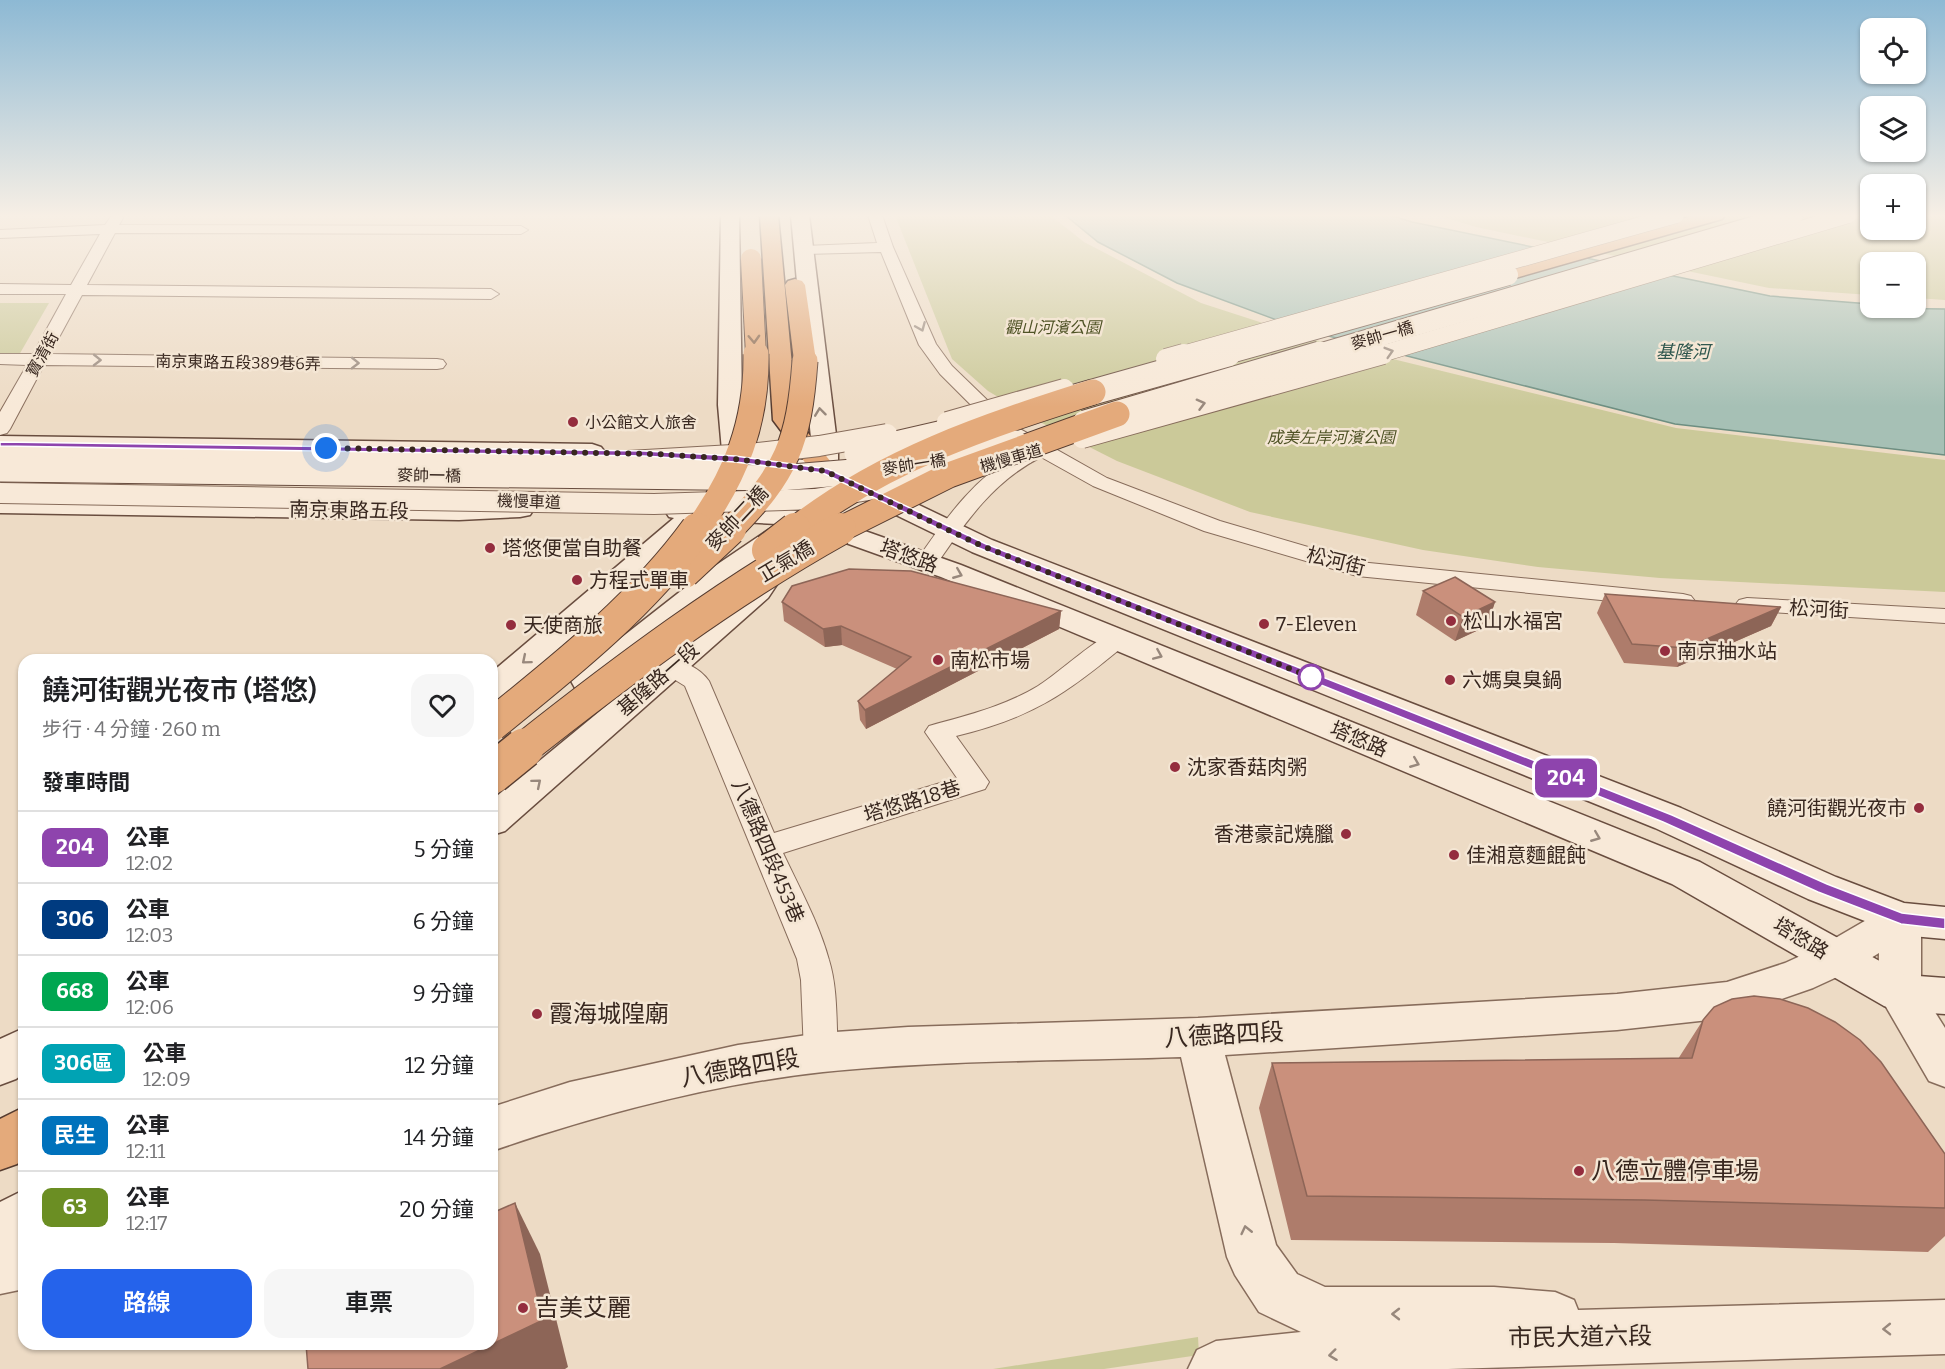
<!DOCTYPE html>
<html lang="zh-TW">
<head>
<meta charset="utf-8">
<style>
  :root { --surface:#fff; --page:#f6f6f6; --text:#202124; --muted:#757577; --line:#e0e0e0; --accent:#2563eb }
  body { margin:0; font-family:Bitter,"Noto Sans TC",serif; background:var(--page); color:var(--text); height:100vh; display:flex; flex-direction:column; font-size:22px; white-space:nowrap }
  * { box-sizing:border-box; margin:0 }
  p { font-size:20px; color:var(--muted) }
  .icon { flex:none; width:33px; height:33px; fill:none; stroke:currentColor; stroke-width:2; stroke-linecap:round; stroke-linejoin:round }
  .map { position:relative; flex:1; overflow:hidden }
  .panel { position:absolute; left:18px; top:654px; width:480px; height:696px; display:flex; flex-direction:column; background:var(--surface); border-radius:18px; box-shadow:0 2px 4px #0004 }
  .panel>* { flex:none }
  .badge { padding:0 12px; border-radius:9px; font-size:21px; line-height:39px }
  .buttons { position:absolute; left:1860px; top:18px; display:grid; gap:12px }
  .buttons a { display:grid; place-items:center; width:66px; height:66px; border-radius:12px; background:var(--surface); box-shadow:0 2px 4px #0004; font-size:30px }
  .you { position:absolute; width:30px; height:30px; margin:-15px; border:4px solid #fff; border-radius:50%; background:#1a73e8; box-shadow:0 0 0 9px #1a73e833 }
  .map>.badge { position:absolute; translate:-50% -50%; box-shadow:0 0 0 3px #fff }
  h2 { padding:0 24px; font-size:22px; line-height:54px }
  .round { display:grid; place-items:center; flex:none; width:63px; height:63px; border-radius:18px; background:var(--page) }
  .summary { display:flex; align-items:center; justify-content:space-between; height:102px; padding:0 24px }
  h1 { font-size:28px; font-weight:600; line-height:45px }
  .cta { display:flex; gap:12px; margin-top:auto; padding:12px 24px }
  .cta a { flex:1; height:69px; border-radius:18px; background:var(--accent); color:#fff; font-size:24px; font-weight:600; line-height:69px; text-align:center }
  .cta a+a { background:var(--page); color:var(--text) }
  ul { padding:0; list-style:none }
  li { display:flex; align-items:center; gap:18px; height:72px; padding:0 24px; border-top:2px solid var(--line) }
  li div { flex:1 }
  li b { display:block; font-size:22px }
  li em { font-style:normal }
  li .badge { min-width:66px; font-weight:700; text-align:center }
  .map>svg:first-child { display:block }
</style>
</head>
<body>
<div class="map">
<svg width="1945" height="1369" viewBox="0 0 1945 1369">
  <rect width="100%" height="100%" fill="#eddbc5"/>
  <g fill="#cbc999">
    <polygon points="895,215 1050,215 1084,242 1201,303 1315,340 1676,428 1945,460 1945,592 1660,578 1538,567 1423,550 1250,512 1117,461 1042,423 988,391 952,359"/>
    <polygon points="1437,215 1870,215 1870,230 1916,230 1916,215 1945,215 1945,300 1916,298 1916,262 1870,262 1870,295 1769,288 1476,227"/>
    <polygon points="0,303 49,303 19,355 0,355"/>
    <polygon points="1198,1337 1199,1355 1104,1369 993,1369"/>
  </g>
  <polygon fill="#a6c0b5" stroke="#6d8e81" stroke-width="1.5" points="1065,215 1390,215 1412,222 1770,296 1870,304 1870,308 1945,309 1945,455 1675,424 1301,329 1177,283 1098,242"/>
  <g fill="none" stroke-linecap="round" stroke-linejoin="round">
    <defs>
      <g id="minor">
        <polygon points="112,215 121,215 123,218 119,225 521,226 528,230 521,234 115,233 87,285 491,289 499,294 491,299 82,295 50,354 437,359 443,360 446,364 443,368 437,369 44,365 10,429 7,433 0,435 0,412 27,365 0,364 0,354 33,354 66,294 0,294 0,284 71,285 100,234 0,238 0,230 105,225"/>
        <path d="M 868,215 L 882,215 L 893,247 L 936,344 L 952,366 L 1013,425 L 1107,478 L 1220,521 L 1359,562 L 1683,594 L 1691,596 L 1695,601 L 1691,606 L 1683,608 L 1357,576 L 1204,531 L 1093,486 L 1041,457 C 992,482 965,523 934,568 L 926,570 L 918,568 L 915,563 C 946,518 976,474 1027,449 L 999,433 L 940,374 L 919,345 L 881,252 L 805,254 L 798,250 L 805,246 L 877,243 Z"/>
        <polygon points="1747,598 1945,609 1945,623 1739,610 1735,605 1739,600"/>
        <path d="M 1118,631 L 1127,633 L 1130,638 L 1127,643 C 1068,693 1032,718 956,736 L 989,782 L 985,789 L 783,853 C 799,887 819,923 829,960 C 838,989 836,1023 838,1053 L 833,1064 L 821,1068 L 809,1064 L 804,1053 L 801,980 L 797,959 L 685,686 L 664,673 L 660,667 L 664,661 C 679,657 700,668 709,681 L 774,833 L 957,778 L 925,732 L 929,726 C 967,715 1003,707 1038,686 C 1059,673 1099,635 1118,631 Z"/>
      </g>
      <g id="tertiary">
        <path d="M 1901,903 L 1915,908 L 1921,919 L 1921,990 L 1945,1028 L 1945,1087 L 1929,1081 L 1878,993 L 1879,953 L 1850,971 L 1813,988 L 1727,1018 L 1617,1030 L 1225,1055 L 1276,1245 L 1297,1274 L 1325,1287 L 1494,1287 L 1555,1292 L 1574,1300 L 1578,1310 L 1945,1300 L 1945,1354 L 1448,1369 L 1188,1369 L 1197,1350 L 1216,1341 L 1301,1332 L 1259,1312 L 1235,1275 L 1227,1257 L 1181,1057 C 1062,1061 942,1060 823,1072 C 713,1084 596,1115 492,1151 L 492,1107 L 570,1082 L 738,1045 L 821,1033 L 908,1027 L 1198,1018 L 1617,994 L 1727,982 L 1785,963 L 1820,947 L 1887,908 Z"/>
        <polygon points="24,1237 24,1289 0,1294 0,1242"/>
      </g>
      <g id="secondary">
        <polygon points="721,215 739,215 742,405 747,454 813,461 791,215 809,215 838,451 838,470 831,484 822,486 813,484 809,476 716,466 707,463 703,458 707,453 722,451 718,405"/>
        <polygon points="0,436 592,444 601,447 605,452 601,457 592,460 0,452"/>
        <polygon points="866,482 875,484 992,540 1681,808 1836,877 1904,903 1945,907 1945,939 1901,935 1808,899 1655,828 972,552 857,496 853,490 857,484"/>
        <polygon points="704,494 714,496 716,504 748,505 814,513 961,565 1700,862 1905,975 1945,978 1945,1014 1899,1011 1884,1006 1672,884 941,577 804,528 800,534 720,588 599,688 587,692 575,688 571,681 575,674 700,576 777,524 705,520 504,697 492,700 492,672 674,518 669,517 665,511 669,505 690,503 694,496"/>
        <polygon points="0,497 459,504 520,501 530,503 534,509 530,515 520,517 459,520 0,513"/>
        <polygon points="763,574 774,577 778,583 768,598 505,831 492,835 492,800 662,660 746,586 752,577"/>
        <polygon points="24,1028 24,1073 16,1079 0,1085 0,1039"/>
        <polygon points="24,1190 24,1246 0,1258 0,1202"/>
      </g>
      <g id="trunk">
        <polygon points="760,215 778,215 797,419 838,471 834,477 825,479 816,477 773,420"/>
        <polygon points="1696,215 1725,215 1722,219 1480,288 1466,288 1463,284 1466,280"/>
        <polygon points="795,279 802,281 805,285 816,361 813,366 805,368 797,366 794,361 785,285 788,281"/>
        <polygon points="24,1107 24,1158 17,1164 0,1170 0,1119"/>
      </g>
    </defs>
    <use href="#minor" stroke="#876c5b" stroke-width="2"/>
    <use href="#tertiary" stroke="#876c5b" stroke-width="3"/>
    <use href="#secondary" stroke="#694d3f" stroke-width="3"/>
    <use href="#trunk" stroke="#553b2f" stroke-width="3"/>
    <use href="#minor" fill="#f8e9d8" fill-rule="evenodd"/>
    <use href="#tertiary" fill="#f8e9d8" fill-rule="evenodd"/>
    <use href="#secondary" fill="#f8e9d8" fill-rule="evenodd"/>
    <use href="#trunk" fill="#e4aa7b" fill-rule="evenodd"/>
    <defs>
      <g id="minor-bridge-far1">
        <polyline points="1179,355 1676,215"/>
        <polyline points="1378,355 1848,215"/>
      </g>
      <g id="minor-bridge">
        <polyline points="1166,359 1184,354"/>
        <polyline points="947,422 1064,389"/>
        <polyline points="1082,438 1383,354"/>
        <polyline points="0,455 611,462 750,454 819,446 887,434"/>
        <polyline points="0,493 654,504 815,499 934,479"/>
      </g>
      <g id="secondary-bridge-far1">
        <polyline points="1223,355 1508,275"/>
        <polyline points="1315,355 1793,215"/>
      </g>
      <g id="secondary-bridge">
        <polyline points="1061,401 1228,354"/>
        <polyline points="1085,423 1320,354"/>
        <polyline points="857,453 974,426"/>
        <polyline points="0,469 780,478 877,470 947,460 1015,443"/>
      </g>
      <polyline id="trunk-bridge-far3" points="751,259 756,355"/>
      <g id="trunk-bridge-far2">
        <path d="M 696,531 C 736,476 757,422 756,354"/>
        <path d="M 729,531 C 787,473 799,442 805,361"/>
        <path d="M 793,531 C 882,460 986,426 1093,392"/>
        <polyline points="837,531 949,475 1117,414"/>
      </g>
      <g id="trunk-bridge-far1">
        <polyline points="768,550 795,529"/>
        <polyline points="684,572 730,529"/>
        <path d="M 492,725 C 565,666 641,606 697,529"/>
        <path d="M 522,750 C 623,670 727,592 840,529"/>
      </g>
      <polyline id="trunk-bridge" points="492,774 524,748"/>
    </defs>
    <use href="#minor-bridge-far1" stroke="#876c5b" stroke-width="17" stroke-linecap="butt"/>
    <use href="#minor-bridge" stroke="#876c5b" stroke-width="22" stroke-linecap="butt"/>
    <use href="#secondary-bridge-far1" stroke="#694d3f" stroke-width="22" stroke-linecap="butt"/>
    <use href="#secondary-bridge" stroke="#694d3f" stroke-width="27" stroke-linecap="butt"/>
    <use href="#trunk-bridge-far3" stroke="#553b2f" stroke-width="22" stroke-linecap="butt"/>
    <use href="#trunk-bridge-far2" stroke="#553b2f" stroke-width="27" stroke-linecap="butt"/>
    <use href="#trunk-bridge-far1" stroke="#553b2f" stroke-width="34" stroke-linecap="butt"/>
    <use href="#trunk-bridge" stroke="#553b2f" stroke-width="42" stroke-linecap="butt"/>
    <use href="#minor-bridge-far1" stroke="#f8e9d8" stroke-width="16"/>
    <use href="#minor-bridge" stroke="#f8e9d8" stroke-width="20"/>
    <use href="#secondary-bridge-far1" stroke="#f8e9d8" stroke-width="20"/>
    <use href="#secondary-bridge" stroke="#f8e9d8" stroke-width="25"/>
    <use href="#trunk-bridge-far3" stroke="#e4aa7b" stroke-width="20"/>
    <use href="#trunk-bridge-far2" stroke="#e4aa7b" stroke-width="25"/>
    <use href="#trunk-bridge-far1" stroke="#e4aa7b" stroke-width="32"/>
    <use href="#trunk-bridge" stroke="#e4aa7b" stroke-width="39"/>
  </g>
  <g fill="#ae7c6b">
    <polygon points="1423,591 1495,602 1487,626 1455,641 1416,615"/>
    <polygon points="1605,594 1781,607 1771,626 1677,667 1624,663 1597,613"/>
    <polygon points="782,602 1061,611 1059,629 866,729 860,720 858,701 897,669 842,645 825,647 784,621"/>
    <polygon points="1703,1020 1945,1154 1945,1236 1928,1252 1614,1243 1291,1240 1259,1108 1272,1063 1678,1059"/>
  </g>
  <g fill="#8d6557">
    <polygon points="1495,602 1487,626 1455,641 1463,617"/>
    <polygon points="1781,607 1771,626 1677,667 1686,648"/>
    <polygon points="1061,611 1059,629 866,729 865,710"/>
    <polygon points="841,626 842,645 825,647 823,629"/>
    <polygon points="515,1203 540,1254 568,1367 565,1369 440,1369"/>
  </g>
  <g fill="#ca907c" stroke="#8d6557" stroke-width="1.5">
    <polygon points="849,569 911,571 1061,611 865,710 858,701 911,657 841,626 823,629 782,602 792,586"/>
    <polygon points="1455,577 1495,602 1463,617 1423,591"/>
    <polygon points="1605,594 1781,607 1686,648 1632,644"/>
    <polygon points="1754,996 1780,999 1808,1008 1835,1022 1860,1040 1881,1062 1945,1154 1945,1208 1645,1200 1307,1196 1272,1063 1692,1058 1703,1020 1714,1007 1732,999"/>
    <polygon points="515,1203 543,1320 440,1369 308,1369 306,1344 492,1344 492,1213"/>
  </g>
  <defs><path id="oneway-chevron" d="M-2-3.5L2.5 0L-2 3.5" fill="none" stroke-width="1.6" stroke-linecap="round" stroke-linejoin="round" transform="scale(1.5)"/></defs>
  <g stroke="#98887c">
    <use href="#oneway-chevron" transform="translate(921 327) rotate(67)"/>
    <use href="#oneway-chevron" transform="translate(1389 352) rotate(-17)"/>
    <use href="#oneway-chevron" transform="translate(97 360) rotate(1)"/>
    <use href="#oneway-chevron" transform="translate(355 363) rotate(1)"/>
    <use href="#oneway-chevron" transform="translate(1201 404) rotate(-15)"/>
    <use href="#oneway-chevron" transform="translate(820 412) rotate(-97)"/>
    <use href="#oneway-chevron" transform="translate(958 574) rotate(22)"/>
    <use href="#oneway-chevron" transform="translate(1158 655) rotate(23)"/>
    <use href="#oneway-chevron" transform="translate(526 660) rotate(140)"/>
    <use href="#oneway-chevron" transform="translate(1415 763) rotate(22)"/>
    <use href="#oneway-chevron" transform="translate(537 783) rotate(-40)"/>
    <use href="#oneway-chevron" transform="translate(1596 837) rotate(22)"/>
    <use href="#oneway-chevron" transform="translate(1246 1230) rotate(-103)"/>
    <use href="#oneway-chevron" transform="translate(1396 1314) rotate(180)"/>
    <use href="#oneway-chevron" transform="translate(1887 1329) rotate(179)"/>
    <use href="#oneway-chevron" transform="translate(1333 1355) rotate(173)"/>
  </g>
  <use stroke="#856248" href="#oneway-chevron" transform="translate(754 339) rotate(88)"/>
  <linearGradient id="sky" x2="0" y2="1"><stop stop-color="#8db9d4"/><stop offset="0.53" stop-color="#f7efe5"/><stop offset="1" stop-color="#f7efe5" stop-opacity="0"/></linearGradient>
  <rect width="1945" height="407" fill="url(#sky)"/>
  <polygon fill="#8e44ad" stroke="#fff" stroke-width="1.5" points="0,442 644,451 735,456 828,469 986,544 1672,815 1827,884 1902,913 1945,918 1945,929 1901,924 1818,892 1663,822 979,548 823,473 735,462 644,456 0,446"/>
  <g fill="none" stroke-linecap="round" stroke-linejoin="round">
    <polyline stroke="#38271f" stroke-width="6" stroke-dasharray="0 10.8" points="326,448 655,454 735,459 825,471 982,546 1311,677"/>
  </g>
  <g fill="#942d3e" stroke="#f4e6d4" stroke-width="2">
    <circle cx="573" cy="422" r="6"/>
    <circle cx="490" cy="548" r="6"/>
    <circle cx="577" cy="580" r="6"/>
    <circle cx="1451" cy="621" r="6"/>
    <circle cx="1264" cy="624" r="6"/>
    <circle cx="511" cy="625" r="6"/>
    <circle cx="1665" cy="651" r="6"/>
    <circle cx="938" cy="660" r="6"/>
    <circle cx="1450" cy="680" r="6"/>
    <circle cx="1175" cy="767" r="6"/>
    <circle cx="1919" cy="808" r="6"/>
    <circle cx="1346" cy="834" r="6"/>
    <circle cx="1454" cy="855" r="6"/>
    <circle cx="537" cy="1014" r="6"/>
    <circle cx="1579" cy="1171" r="6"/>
    <circle cx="523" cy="1308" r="6"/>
  </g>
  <circle fill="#fff" stroke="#8e44ad" stroke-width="3" cx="1311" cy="677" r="12"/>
  <g text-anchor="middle" stroke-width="5" stroke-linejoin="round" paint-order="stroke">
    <g font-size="16" font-style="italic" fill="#4f5326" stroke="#f4e6d4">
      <text x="1053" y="333">觀山河濱公園</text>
      <text x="1331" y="443">成美左岸河濱公園</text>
    </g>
    <g font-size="16" fill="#38271f" stroke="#f4e6d4">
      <text transform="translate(1382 335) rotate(-16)" y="6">麥帥一橋</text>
      <text transform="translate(42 354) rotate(-61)" y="6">寶清街</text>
      <text transform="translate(238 362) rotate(1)" y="6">南京東路五段389巷6弄</text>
      <text transform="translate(1011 458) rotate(-16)" y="6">機慢車道</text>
      <text transform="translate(914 464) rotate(-9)" y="6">麥帥一橋</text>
      <text transform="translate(429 475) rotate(1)" y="6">麥帥一橋</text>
      <text transform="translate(529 501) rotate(2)" y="6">機慢車道</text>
    </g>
    <g font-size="16" fill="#38271f" stroke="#f4e6d4" text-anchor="start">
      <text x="585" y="428">小公館文人旅舍</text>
    </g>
    <g font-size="18" font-style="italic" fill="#2f574e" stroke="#f4e6d4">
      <text x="1683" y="358">基隆河</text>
    </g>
    <g font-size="20" fill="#38271f" stroke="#f4e6d4">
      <text transform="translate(349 510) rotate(1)" y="7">南京東路五段</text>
      <text transform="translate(737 518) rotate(-47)" y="7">麥帥二橋</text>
      <text transform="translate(909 556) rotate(20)" y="7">塔悠路</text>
      <text transform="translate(786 561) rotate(-31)" y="7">正氣橋</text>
      <text transform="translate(1336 561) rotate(14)" y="7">松河街</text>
      <text transform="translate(1819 609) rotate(3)" y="7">松河街</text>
      <text transform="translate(658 679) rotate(-41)" y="7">基隆路一段</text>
      <text transform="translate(1359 739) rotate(23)" y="7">塔悠路</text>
      <text transform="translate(912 801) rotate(-17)" y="7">塔悠路18巷</text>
      <text transform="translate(768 851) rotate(67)" y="7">八德路四段453巷</text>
      <text transform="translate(1801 938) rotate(31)" y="7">塔悠路</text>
    </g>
    <g font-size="20" fill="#38271f" stroke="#f4e6d4" text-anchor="start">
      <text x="502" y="555">塔悠便當自助餐</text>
      <text x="589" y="587">方程式單車</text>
      <text x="1463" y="628">松山水福宮</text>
      <text x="1276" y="631">7-Eleven</text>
      <text x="523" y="632">天使商旅</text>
      <text x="1677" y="658">南京抽水站</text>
      <text x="950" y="667">南松市場</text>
      <text x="1462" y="687">六媽臭臭鍋</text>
      <text x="1187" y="774">沈家香菇肉粥</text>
      <text x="1907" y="815" text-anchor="end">饒河街觀光夜市</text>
      <text x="1334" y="841" text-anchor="end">香港豪記燒臘</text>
      <text x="1466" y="862">佳湘意麵餛飩</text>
    </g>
    <g font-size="24" fill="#38271f" stroke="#f4e6d4" text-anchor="start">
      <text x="549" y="1022">霞海城隍廟</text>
      <text x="1591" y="1179">八德立體停車場</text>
      <text x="535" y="1316">吉美艾麗</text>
    </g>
    <g font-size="24" fill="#38271f" stroke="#f4e6d4">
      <text transform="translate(1224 1035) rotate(-3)" y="8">八德路四段</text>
      <text transform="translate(740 1068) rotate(-10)" y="8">八德路四段</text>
      <text transform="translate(1580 1337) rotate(-1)" y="8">市民大道六段</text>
    </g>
  </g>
</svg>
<div class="buttons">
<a><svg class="icon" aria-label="locate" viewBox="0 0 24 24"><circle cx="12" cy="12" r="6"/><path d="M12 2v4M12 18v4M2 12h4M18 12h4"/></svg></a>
<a><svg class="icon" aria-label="layers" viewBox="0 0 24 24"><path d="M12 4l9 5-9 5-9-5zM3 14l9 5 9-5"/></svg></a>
<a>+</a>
<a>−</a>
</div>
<div class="you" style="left:326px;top:448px"></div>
<b class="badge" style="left:1566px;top:778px;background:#8e44ad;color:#fff">204</b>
<section class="panel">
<div class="summary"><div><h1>饒河街觀光夜市 (塔悠)</h1><p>步行 · 4 分鐘 · 260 m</p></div><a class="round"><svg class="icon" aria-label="heart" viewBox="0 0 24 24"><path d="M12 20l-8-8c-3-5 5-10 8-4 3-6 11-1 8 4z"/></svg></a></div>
<h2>發車時間</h2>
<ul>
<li><span class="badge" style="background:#8e44ad;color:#fff">204</span><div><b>公車</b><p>12:02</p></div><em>5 分鐘</em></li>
<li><span class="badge" style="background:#003b80;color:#fff">306</span><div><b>公車</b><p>12:03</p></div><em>6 分鐘</em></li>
<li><span class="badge" style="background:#00a651;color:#fff">668</span><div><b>公車</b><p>12:06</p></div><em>9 分鐘</em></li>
<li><span class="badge" style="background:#00a3b4;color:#fff">306區</span><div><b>公車</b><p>12:09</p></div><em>12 分鐘</em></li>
<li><span class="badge" style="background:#0072bc;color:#fff">民生</span><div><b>公車</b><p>12:11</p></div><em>14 分鐘</em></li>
<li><span class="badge" style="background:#6b8e23;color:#fff">63</span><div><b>公車</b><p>12:17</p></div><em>20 分鐘</em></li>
</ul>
<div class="cta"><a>路線</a><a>車票</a></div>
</section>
</div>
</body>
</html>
